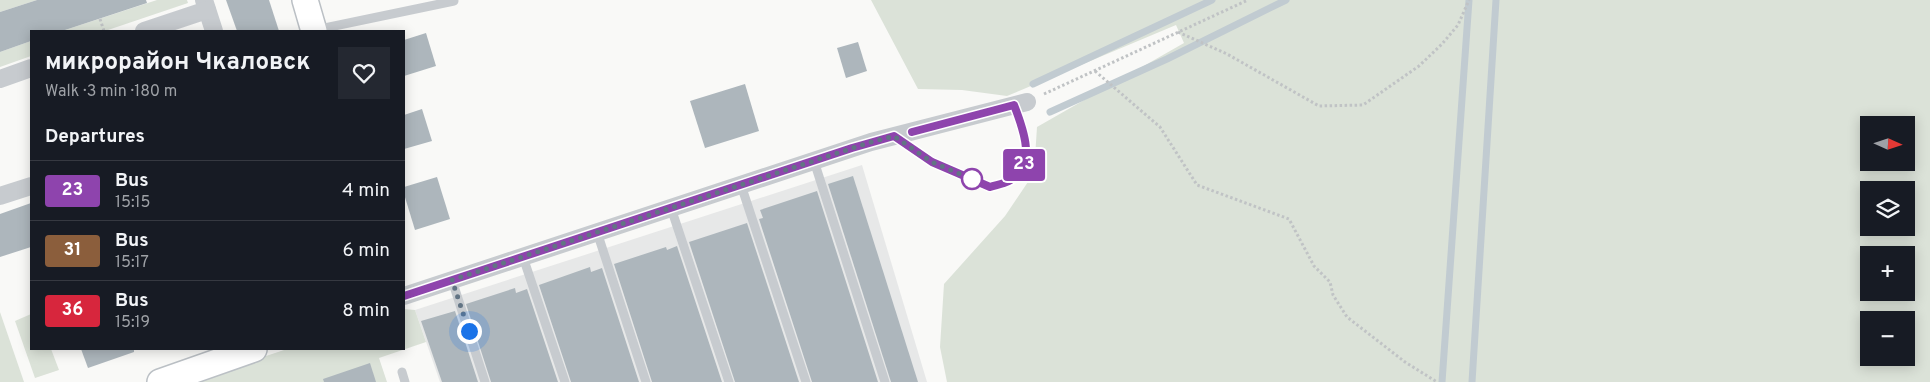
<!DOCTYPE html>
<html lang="en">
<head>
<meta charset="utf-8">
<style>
  :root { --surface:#171b24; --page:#242831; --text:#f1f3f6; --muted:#9ea1a6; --line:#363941 }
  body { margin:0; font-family:Overpass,sans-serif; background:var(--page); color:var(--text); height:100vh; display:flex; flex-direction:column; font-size:19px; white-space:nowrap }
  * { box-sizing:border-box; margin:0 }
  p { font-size:16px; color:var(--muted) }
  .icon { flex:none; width:28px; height:28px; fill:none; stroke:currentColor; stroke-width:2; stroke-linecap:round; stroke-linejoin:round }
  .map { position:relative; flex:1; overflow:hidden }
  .drawer { position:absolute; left:30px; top:30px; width:375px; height:320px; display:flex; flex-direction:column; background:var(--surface); border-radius:0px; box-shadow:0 2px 12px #0003 }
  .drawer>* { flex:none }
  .badge { padding:0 10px; border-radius:4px; font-size:18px; line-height:32px }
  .needle { width:32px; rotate:93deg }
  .buttons { position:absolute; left:1860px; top:116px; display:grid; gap:10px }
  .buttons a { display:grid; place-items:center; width:55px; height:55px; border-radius:0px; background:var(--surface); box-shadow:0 2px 12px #0003; font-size:25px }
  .you { position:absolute; width:25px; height:25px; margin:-12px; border:4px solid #fff; border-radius:50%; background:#1a73e8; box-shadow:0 0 0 8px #1a73e833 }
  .map>.badge { position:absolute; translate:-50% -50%; box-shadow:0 0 0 2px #fff }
  h2 { padding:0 15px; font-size:19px; line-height:45px }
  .round { display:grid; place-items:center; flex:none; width:52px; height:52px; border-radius:0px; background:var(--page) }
  .summary { display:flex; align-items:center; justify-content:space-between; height:85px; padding:0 15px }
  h1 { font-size:24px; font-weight:700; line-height:38px }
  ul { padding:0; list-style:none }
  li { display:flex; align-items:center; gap:15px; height:60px; padding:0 15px; border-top:1px solid var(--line) }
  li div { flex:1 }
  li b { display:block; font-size:19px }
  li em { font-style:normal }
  li .badge { min-width:55px; font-weight:700; text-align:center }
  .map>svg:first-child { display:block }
</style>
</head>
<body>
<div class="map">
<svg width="1930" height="382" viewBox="0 0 1930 382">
  <rect width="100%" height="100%" fill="#f9f9f7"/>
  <polygon fill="#e7e8e8" points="862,165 927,382 440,382 415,310"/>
  <g fill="#dbe2d8" fill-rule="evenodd">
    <polygon points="0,0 37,0 0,12"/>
    <polygon points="157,0 187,0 188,3 105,31 62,31"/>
    <path d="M 871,0 L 1930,0 L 1930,382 L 947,382 L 940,347 L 944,284 L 1005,216 L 1034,173 L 1037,127 L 1184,43 L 1176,25 L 1007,96 L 962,90 L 918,89 ZM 1869,125 L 1906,125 L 1906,162 L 1869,162 ZM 1869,190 L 1906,190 L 1906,228 L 1869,228 ZM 1869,255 L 1906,255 L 1906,292 L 1869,292 ZM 1869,320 L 1906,320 L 1906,358 L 1869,358 Z"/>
    <polygon points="31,41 31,56 0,67 0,52"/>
    <polygon points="404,309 415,310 426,342 379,358 387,382 187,382 287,349 404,349"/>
    <polygon points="0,312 24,382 0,382"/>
    <polygon points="31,314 31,349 51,349 59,370 35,378 15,321"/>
  </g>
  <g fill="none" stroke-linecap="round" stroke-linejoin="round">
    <g stroke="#c1cbd1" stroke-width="7">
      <polyline points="1033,84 1212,0"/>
      <polyline points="1050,112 1167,59 1286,0"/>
      <polyline points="1442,382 1469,0"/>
      <polyline points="1472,382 1496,0"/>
    </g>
  </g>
  <g fill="#adb6bc">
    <polygon points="37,0 146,0 147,3 62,31 31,31 31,41 0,52 0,12"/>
    <polygon points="226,0 269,0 279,31 237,31"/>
    <polygon points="426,33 436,66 404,76 404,40"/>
    <polygon points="858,42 867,71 846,78 837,48"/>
    <polygon points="745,84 759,131 705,148 690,101"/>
    <polygon points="422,109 432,141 404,149 404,115"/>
    <polygon points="853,176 918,382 891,382 828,184"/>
    <polygon points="437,177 450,219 415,230 404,194 404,187"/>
    <polygon points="817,191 878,382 812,382 759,219 763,218 760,210"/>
    <polygon points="31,203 31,247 0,257 0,214"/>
    <polygon points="747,223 799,382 735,382 689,242"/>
    <polygon points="677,246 722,382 652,382 614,264 666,247 667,250"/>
    <polygon points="590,267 591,272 602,268 639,382 571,382 539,285"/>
    <polygon points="515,288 516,293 527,289 558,382 491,382 466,304"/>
    <polygon points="455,311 478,382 442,382 421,321"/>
    <polygon points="81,349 134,349 134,352 88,368"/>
    <polygon points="370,363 376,382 324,382 323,379"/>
  </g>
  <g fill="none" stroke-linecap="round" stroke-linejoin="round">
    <defs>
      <g id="secondary">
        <polyline points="305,0 314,31"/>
        <polyline points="160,382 254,349"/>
      </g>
    </defs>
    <use href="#secondary" stroke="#bbc0c5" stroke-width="28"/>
    <g stroke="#c0c3c5" stroke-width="3" stroke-dasharray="2.5 2.5" stroke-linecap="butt">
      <polyline points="100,19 104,31"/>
      <polyline points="1178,32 1227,54 1319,106 1363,105 1419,66 1442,44 1458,25 1469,0"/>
      <polyline points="1095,71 1160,127 1197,185 1289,219 1314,266 1330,282 1333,295 1347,317 1405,362 1437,382"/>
      <polyline points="1044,94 1248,0"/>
    </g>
    <g stroke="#c7cbcf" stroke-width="9">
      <polyline points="315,30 454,1"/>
      <path d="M 894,137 L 933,162 L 990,187 C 996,185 1003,184 1009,181 C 1038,166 1023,128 1014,105"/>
      <polyline points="814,161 885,382"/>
      <polyline points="741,185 806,382"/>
      <polyline points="671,208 729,382"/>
      <polyline points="597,232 646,382"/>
      <polyline points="523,257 565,382"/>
      <polyline points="452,280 485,382"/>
      <polyline points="402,372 405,382"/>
    </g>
    <g stroke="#c7cbcf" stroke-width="18">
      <polyline points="204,0 214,31"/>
      <polyline points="144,31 207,10"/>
      <polyline points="0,79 31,68"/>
      <polyline points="0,196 31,186"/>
      <polyline points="404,296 871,142 1027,102"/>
    </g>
    <use href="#secondary" stroke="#fff" stroke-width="25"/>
  </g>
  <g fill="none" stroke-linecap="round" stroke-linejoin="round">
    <defs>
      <path id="line" d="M 404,296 L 852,148 L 894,136 L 932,162 L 990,187 C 996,185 1003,184 1009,181 C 1038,166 1023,128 1014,105 L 912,132"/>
    </defs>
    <use href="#line" stroke="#fff" stroke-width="11"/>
    <use href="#line" stroke="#8e44ad" stroke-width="8"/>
    <polyline stroke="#627484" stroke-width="5" stroke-dasharray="0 9" points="469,331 452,280 871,142 894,136 932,162 972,179"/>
  </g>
  <circle fill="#fff" stroke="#8e44ad" stroke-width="2.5" cx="972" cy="179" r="10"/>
</svg>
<div class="buttons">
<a><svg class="needle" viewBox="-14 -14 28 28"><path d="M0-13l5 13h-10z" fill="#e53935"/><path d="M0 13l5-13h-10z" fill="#9ea1a6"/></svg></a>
<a><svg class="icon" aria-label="layers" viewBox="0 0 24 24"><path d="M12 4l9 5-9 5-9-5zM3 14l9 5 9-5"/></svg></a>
<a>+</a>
<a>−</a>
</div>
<div class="you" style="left:469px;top:331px"></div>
<b class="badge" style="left:1024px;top:165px;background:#8e44ad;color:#fff">23</b>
<section class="drawer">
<div class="summary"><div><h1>микрорайон Чкаловск</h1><p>Walk · 3 min · 180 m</p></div><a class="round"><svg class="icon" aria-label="heart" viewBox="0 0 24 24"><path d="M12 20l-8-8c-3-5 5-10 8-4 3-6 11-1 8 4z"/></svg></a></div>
<h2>Departures</h2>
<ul>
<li><span class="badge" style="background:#8e44ad;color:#fff">23</span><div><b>Bus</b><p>15:15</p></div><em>4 min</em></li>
<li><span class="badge" style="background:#8b5e3c;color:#fff">31</span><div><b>Bus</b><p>15:17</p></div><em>6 min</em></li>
<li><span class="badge" style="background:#d7263d;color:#fff">36</span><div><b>Bus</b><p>15:19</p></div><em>8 min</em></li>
</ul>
</section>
</div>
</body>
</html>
